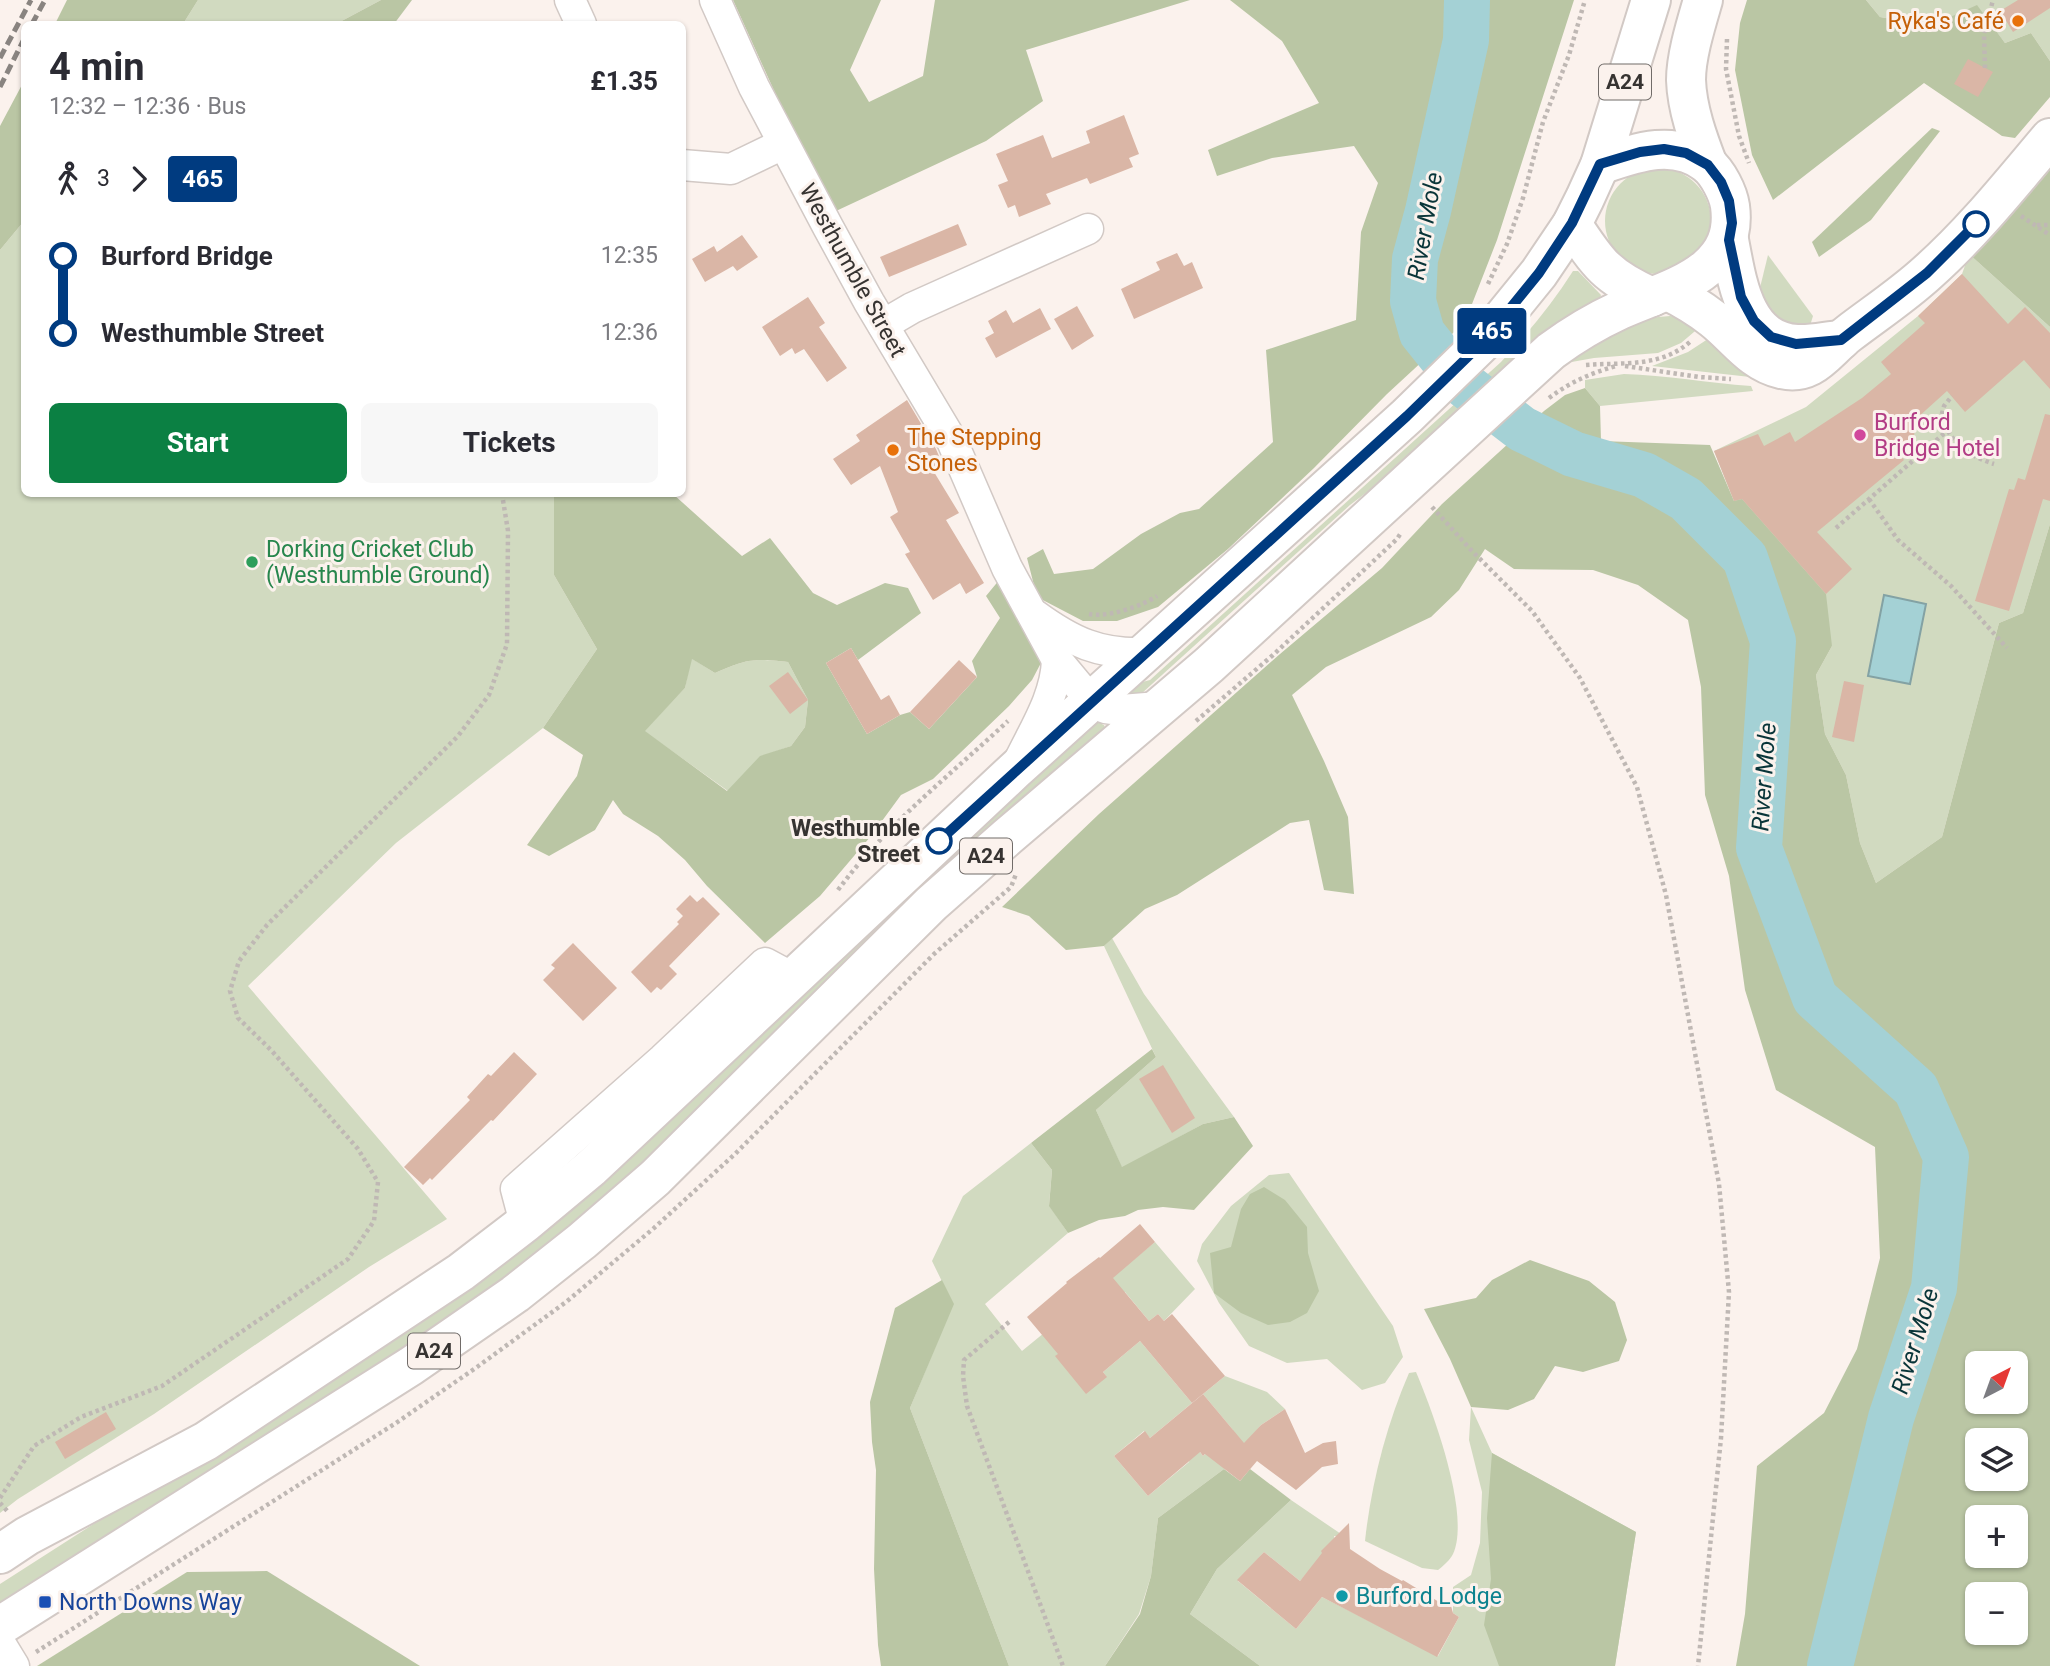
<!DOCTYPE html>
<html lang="en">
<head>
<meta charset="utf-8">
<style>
  :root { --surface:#fff; --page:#f7f7f7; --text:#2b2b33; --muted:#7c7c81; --accent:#0b8043 }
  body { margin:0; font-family:Roboto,sans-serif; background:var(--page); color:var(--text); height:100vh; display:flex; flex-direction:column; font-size:26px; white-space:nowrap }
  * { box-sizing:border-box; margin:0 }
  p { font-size:23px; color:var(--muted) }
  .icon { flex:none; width:38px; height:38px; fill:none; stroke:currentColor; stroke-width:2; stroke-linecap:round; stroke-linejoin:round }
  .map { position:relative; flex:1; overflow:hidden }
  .details { position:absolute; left:21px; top:21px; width:665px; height:476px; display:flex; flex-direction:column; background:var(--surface); border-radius:10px; box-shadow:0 2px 5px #0004 }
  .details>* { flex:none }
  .badge { padding:0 14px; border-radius:5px; font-size:24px; line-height:46px }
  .needle { width:46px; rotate:41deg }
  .fabs { position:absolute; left:1965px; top:1351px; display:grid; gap:14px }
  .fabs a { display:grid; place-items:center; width:63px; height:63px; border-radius:10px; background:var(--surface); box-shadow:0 2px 5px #0004; font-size:35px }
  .map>.badge { position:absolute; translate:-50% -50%; box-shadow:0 0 0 4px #fff }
  .legs { display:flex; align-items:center; gap:10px; height:77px; padding:0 28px; font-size:23px }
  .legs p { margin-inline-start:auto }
  .summary { display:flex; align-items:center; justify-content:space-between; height:119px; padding:0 28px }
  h1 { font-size:38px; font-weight:700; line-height:52px }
  .primary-button { display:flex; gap:14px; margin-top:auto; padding:14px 28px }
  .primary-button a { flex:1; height:80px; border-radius:10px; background:var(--accent); color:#fff; font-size:28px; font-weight:700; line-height:80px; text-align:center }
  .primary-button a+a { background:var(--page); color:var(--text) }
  ul { padding:0 28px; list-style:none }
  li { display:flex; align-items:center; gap:24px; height:77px; font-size:26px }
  li i { display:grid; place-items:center; width:10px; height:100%; margin:0 9px; background:currentColor }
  li i::after { content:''; width:18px; height:18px; margin:-9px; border:5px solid; border-radius:50%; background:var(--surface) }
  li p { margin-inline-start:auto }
  li:first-child i { background:linear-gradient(#0000 50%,currentColor 0) }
  li:last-child i { background:linear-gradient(currentColor 50%,#0000 0) }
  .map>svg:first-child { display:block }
</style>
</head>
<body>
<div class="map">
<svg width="2050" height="1666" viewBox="0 0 2050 1666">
  <rect width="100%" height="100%" fill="#fbf2ed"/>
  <g fill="#d1dac0">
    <polygon points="198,0 381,0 336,24 183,24"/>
    <polygon points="1866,0 2050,0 2050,61 2031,33 2005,43 1977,6 1930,26 1880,17"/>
    <circle cx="1658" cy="221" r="53"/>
    <polygon points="24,221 24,494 554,494 554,575 597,649 543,728 396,843 248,986 447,1219 369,1267 154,1414 18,1499 0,1513 0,250"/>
    <polygon points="1969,254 2050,327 2050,524 2023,613 1999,623 1942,837 1876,883 1860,843 1846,775 1825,734 1816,675 1832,646 1734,501 1714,451 1806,407 1918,316 1962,274"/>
    <polygon points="1768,255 1813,316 1809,329 1792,329 1756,304"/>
    <path d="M 1573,271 L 1578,271 L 1601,295 L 1599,300 L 1416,455 L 1350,505 L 1141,694 L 1121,702 L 1131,685 L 1150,680 L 1501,362 C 1528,333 1552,304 1573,271 Z"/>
    <polygon points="1670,316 1688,318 1701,326 1681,343 1658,353 1594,358 1566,363 1568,353 1647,318"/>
    <polygon points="1714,335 1759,378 1652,366 1688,352"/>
    <path d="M 1624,374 C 1666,375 1708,383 1751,386 L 1753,391 L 1600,406 L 1585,388 L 1585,380 Z"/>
    <path d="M 691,658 L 715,673 C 747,659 753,658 788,662 L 808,700 L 805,727 L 791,746 L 760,757 L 728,791 L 644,731 L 685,688 Z"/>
    <polygon points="1093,720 1104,725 1106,731 715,1101 506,1284 0,1611 0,1584 329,1373"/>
    <polygon points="1112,938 1144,994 1234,1117 1203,1124 1122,1168 1096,1110 1156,1057 1104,946"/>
    <polygon points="1031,1143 1052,1170 1049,1205 1068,1233 985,1304 1022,1351 1155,1242 1195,1289 1164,1321 1158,1314 1149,1321 1125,1292 1090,1338 1056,1356 1106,1376 1103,1372 1140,1341 1192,1403 1150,1438 1144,1431 1114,1456 1148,1496 1189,1462 1191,1441 1203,1456 1233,1430 1203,1394 1225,1376 1267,1392 1285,1409 1261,1425 1224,1469 1158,1518 1151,1576 1139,1614 1105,1666 1009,1666 910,1408 953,1304 932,1261 963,1196"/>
    <polygon points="1289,1173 1393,1326 1403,1357 1385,1383 1362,1390 1327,1359 1287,1363 1249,1346 1219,1303 1197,1261 1202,1244 1231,1206 1269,1175"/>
    <path d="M 1416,1372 C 1433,1412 1471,1515 1453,1554 C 1450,1560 1443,1566 1438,1570 L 1422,1568 L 1365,1541 C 1371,1485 1386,1426 1409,1373 Z"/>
    <polygon points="1471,1407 1492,1453 1636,1532 1615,1666 1260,1666 1190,1614 1217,1569 1291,1500 1344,1536 1334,1536 1335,1541 1300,1581 1264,1552 1238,1581 1296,1629 1322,1597 1438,1656 1459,1617 1453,1613 1453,1587 1471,1575 1480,1543 1482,1492 1469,1440"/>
  </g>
  <g fill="#bac6a4" fill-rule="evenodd">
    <polygon points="67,0 198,0 183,24 55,24"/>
    <polygon points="381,0 412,0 394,24 336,24"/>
    <polygon points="733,0 881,0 850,70 869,102 923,76 935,0 1190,0 1026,50 1043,101 986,141 836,211 776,95"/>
    <polygon points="1230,0 1574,0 1497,240 1465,322 1387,394 1314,468 1228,549 1158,607 1117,621 1083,621 1037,597 1027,558 1043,549 1054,574 1093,569 1141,534 1180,513 1199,509 1273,442 1266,350 1356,320 1361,232 1378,183 1354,146 1272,158 1217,176 1208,150 1319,103 1282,41"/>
    <polygon points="1747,0 1866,0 1880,17 1930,26 1977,5 2005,43 2031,33 2050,61 2050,97 2015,138 2002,136 1924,83 1773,200 1752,155 1735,70 1740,23"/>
    <polygon points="24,81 24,221 0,250 0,126"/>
    <polygon points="1932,128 1940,131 1871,220 1819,257 1812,242"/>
    <polygon points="2050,158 2050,327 1969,254"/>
    <path d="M 1585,388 L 1600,406 L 1601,441 L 1710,445 L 1734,501 L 1742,499 L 1826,594 L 1832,646 L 1816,675 L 1825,734 L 1846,775 L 1860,843 L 1876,883 L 1942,837 L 1999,623 L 2023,613 L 2050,524 L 2050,1666 L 1736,1666 L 1745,1614 L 1757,1466 L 1824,1413 L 1857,1349 L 1880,1258 L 1875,1147 L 1776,1090 L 1745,990 L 1729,876 L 1705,795 L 1701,687 L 1688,620 L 1638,585 L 1593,570 L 1514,569 L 1485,549 L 1459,590 L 1431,617 L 1326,667 L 1292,695 L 1324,761 L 1348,817 L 1354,894 L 1324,890 L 1309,820 L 1290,823 L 1177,895 L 1145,909 L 1104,946 L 1066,950 L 1029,916 L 1002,907 L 1099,814 L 1280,654 L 1382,568 L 1442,504 L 1544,411 L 1565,395 ZM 1978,1363 L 2016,1363 L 2016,1402 L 1978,1402 ZM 1978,1440 L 2016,1440 L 2016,1479 L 1978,1479 ZM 1978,1517 L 2016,1517 L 2016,1556 L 1978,1556 ZM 1978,1594 L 2016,1594 L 2016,1633 L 1978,1633 Z"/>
    <path d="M 554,494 L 673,494 L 742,556 L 770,538 L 813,593 L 837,605 L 885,583 L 908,588 L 921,613 L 858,660 L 851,648 L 826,663 L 867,734 L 900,715 L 910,712 L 929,729 L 977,677 L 972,661 L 1000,618 L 986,596 L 1000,579 L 1042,661 L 1032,680 L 1009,706 L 933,779 L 901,795 L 871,836 L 820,896 L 765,943 L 707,886 L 685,860 L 658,836 L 623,814 L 613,800 L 595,830 L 549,856 L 527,845 L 577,776 L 583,755 L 543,728 L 597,649 L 554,575 ZM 692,659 L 715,673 C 747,659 753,658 788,662 L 808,700 L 805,727 L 791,746 L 760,756 L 727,791 L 645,731 L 685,688 Z"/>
    <polygon points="1152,1049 1156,1057 1096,1110 1122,1167 1203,1124 1234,1117 1253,1146 1194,1210 1163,1207 1138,1210 1125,1216 1099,1220 1068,1233 1049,1206 1052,1170 1031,1143"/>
    <polygon points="1264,1187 1285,1200 1307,1227 1308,1253 1319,1291 1307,1313 1290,1322 1268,1325 1241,1313 1214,1293 1210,1253 1231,1247 1241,1209 1250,1194"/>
    <polygon points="1530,1260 1589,1281 1615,1302 1627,1340 1619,1361 1583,1372 1555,1366 1534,1399 1508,1410 1471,1407 1450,1359 1424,1309 1476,1298 1492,1280"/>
    <polygon points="942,1280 954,1304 910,1408 1009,1666 881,1666 878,1645 874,1569 876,1470 872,1442 870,1402 895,1308"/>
    <polygon points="1492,1453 1636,1532 1615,1666 1499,1666 1484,1625 1491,1579 1487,1518"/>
    <polygon points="1224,1469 1240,1481 1250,1469 1291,1500 1217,1569 1190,1614 1260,1666 1105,1666 1140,1614 1151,1576 1158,1518"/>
    <polygon points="267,1571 420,1666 37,1666 187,1572"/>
  </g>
  <polygon fill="#a4d1d5" stroke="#83a2a4" stroke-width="2" points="1884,595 1926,604 1910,684 1868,676"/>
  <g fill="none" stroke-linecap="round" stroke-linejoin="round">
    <polyline stroke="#a4d1d5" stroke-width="46" points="1467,0 1466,40 1428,211 1415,259 1413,301 1422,333 1462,383 1522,429 1573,454 1644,475 1686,499 1745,558 1773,641 1759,848 1815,998 1916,1089 1946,1157 1934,1288 1891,1418 1830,1666"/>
  </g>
  <g fill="#dab6a6">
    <polygon points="2018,0 2050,0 2050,8 2013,32 2000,11"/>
    <polygon points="1968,59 1993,72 1978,97 1954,84"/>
    <polygon points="1124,115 1139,154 1129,158 1133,167 1090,184 1087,178 1046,194 1051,204 1019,217 1015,205 1008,208 998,185 1008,181 996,154 1043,135 1052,158 1090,143 1086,131"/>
    <polygon points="958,224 967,245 889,277 880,257"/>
    <polygon points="742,235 758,257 737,271 733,266 705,282 692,259 714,246 717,252"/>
    <polygon points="1177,253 1184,266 1192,262 1203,288 1134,319 1121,289 1160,270 1156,262"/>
    <polygon points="1962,274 2008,324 2025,307 2050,333 2050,389 2024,360 1965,412 1947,391 1916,419 1914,436 1896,449 1904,460 1817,532 1852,569 1826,594 1742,499 1734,501 1714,451 1758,434 1764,446 1790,432 1795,442 1862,398 1891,374 1881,362 1925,323 1918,316"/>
    <polygon points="808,297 825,323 819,327 847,368 827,382 804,349 795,354 792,348 780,356 762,327"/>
    <polygon points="1077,306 1094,336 1072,350 1054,319"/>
    <polygon points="1040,308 1051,329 996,358 985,338 994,333 988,321 1006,310 1013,323"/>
    <polygon points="907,400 936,449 944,468 934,472 959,513 946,520 984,583 966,594 960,583 933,600 905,554 910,552 890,517 898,512 880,466 851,485 833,459 860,441 856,435"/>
    <polygon points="2045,414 2050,415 2050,501 2043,499 2009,611 1975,601 2009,489 2014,490 2018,478 2025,480"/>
    <polygon points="851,648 881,700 889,695 900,715 867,734 826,663"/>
    <polygon points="959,660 977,677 929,729 910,712"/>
    <polygon points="788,672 808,700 790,714 769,686"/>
    <polygon points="1844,681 1864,685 1854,742 1832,737"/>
    <polygon points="690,895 697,902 703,897 720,914 669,966 677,974 661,990 657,987 651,993 631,972 679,924 677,922 683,916 676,909"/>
    <polygon points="573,943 617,988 583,1021 543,980 555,968 551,965"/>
    <polygon points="514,1052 537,1074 493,1121 491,1120 432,1180 430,1178 423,1185 404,1167 470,1100 467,1097 488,1074 491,1076"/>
    <polygon points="1163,1065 1195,1118 1172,1133 1139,1079"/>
    <polygon points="1140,1224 1155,1242 1113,1278 1149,1321 1158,1314 1164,1321 1172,1314 1225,1376 1192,1403 1140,1341 1103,1372 1107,1377 1086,1394 1055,1356 1058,1354 1027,1317 1067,1283 1066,1282 1099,1257 1100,1258"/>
    <polygon points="1203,1394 1244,1443 1261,1425 1285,1409 1305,1453 1323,1443 1336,1441 1338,1464 1322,1467 1296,1490 1257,1461 1240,1481 1205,1454 1203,1456 1200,1452 1148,1496 1114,1456 1145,1431 1150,1438"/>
    <polygon points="106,1412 116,1429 65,1459 55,1442"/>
    <polygon points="1349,1523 1350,1549 1380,1569 1402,1581 1403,1580 1444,1605 1450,1602 1453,1613 1459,1617 1437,1657 1322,1597 1296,1629 1237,1580 1264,1552 1300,1581 1322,1553 1321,1551"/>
  </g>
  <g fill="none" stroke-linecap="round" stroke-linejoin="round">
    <defs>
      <g id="minor">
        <polyline points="570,0 581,24"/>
        <polyline points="715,0 754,87 828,227 869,302 952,441 1007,568 1057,660 1092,702 1105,708 1121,710 1159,707"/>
        <polyline points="682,165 731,169 783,144"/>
        <polyline points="883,325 912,308 1088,229"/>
        <path d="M 1035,615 C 1072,642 1100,655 1146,653"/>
        <path d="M 1019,761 C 1035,728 1056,696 1057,660"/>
        <polyline points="525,1223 516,1189 663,1059 765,963 793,978"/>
        <polyline points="0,1643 14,1666"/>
      </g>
      <g id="major">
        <path d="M 1729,240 C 1737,281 1744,341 1797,344 C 1811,345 1827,341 1841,340"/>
        <path d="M 1668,291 C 1684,299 1699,308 1713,319 C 1736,337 1751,362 1781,369 C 1813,377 1826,351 1848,334 C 1874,314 1903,295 1928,272 C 1973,232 2011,184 2050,138"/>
      </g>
      <g id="highway">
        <path d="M 1703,0 C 1696,24 1686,56 1686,80 C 1687,109 1698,139 1708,165"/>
        <path d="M 1572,224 C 1598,264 1607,277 1652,297"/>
        <polyline points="0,1554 27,1536 206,1441 461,1272 525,1223 591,1168 1014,771 1407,416 1483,342 1539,273 1572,224 1585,198 1600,165 1651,0"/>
        <path d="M 0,1626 L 411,1366 L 515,1294 L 582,1241 L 655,1178 L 931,904 L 1007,837 L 1209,665 L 1551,351 C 1574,334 1594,322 1620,310 C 1669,288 1739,274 1730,206 C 1728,193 1718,173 1707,164 C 1674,138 1635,153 1600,165"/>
      </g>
    </defs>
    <use href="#minor" stroke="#d2c9c5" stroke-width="33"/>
    <use href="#major" stroke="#d2c9c5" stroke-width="42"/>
    <use href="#highway" stroke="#d2c9c5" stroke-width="42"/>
    <g stroke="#bfb8b4" stroke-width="4.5" stroke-dasharray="3.5 3.5" stroke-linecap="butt">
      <polyline points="1727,39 1726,69 1739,136 1749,163"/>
      <polyline points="1985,68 1984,34 1993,0"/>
      <polyline points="2021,216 2050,235"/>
      <polyline points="2037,225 2050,225"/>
      <polyline points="1488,284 1507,244 1523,198 1543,122 1569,55 1585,0"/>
      <path d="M 1586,365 C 1623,362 1661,368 1691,341"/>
      <polyline points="1625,366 1699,377 1731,379"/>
      <path d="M 1549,398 C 1572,381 1589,374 1616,366"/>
      <path d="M 1948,431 C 1958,449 1975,458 1994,464"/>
      <polyline points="1869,499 1898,540 1951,586 2007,648"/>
      <polyline points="1432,507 1472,551 1532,611 1580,678 1637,787 1666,895 1719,1184 1729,1292 1721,1438 1698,1666"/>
      <polyline points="1836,528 1948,430 1940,421 1944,406 1952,396"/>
      <path d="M 1089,614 C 1107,618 1142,606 1157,596"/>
      <polyline points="1196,721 1273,655 1397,539 1401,533"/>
      <path d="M 838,890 C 886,825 949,776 1008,721"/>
      <polyline points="1009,1322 964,1360 963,1376 967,1406 1063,1666"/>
      <polyline points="0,1498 34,1446 81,1417 162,1386 348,1259 374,1221 378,1182 358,1149 271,1050 238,1018 230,991 239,961 267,925 458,736 489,695 507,644 508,531 502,494"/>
      <polyline points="0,1503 9,1513"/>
      <polyline points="36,1652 396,1423 477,1367 566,1302 654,1228 735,1154 934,954 1011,887 1016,874"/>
    </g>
    <use href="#minor" stroke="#fff" stroke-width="30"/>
    <use href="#major" stroke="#fff" stroke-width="38"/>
    <use href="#highway" stroke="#fff" stroke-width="38"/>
    <g stroke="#898480" stroke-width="5" stroke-dasharray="10 5" stroke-linecap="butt">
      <polyline points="32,24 45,0"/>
      <polyline points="0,58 31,0"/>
      <polyline points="0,87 24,39"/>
    </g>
  </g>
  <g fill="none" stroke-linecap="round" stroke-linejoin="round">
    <defs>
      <polyline id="line-1" points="939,841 1407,416 1483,342 1539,273 1572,223 1600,164 1640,152 1664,149 1686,153 1708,165 1721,182 1729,201 1732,223 1729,240 1741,297 1754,321 1771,337 1796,344 1841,340 1927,273 1976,224"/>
    </defs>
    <use href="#line-1" stroke="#fff" stroke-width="16"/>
    <use href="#line-1" stroke="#003b80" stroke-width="10"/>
  </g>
  <g fill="#e8710a" stroke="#fbf2ed" stroke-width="2.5">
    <circle cx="2018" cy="21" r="7"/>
    <circle cx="893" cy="450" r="7"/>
  </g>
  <g fill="#fff" stroke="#003b80" stroke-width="3.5">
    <circle cx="1976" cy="224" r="12"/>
    <circle cx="939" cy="841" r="12"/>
  </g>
  <circle fill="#d1479c" stroke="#fbf2ed" stroke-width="2.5" cx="1860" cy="435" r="7"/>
  <circle fill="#2e9e5b" stroke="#fbf2ed" stroke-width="2.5" cx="252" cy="562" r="7"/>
  <circle fill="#0f9aa8" stroke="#fbf2ed" stroke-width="2.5" cx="1342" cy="1596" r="7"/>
  <rect fill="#1a4fb4" stroke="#fbf2ed" stroke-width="2.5" x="38" y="1595" width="14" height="14" rx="3.5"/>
  <g text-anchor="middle" stroke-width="6" stroke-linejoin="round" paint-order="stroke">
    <g fill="#fbf2ed" stroke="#716c69" stroke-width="2">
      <rect x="1599" y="64.5" width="52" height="35" rx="5"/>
      <rect x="960" y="838.5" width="52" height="35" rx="5"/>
      <rect x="408" y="1333.5" width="52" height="35" rx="5"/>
    </g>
    <g font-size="21" font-weight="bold" fill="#363331">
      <text x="1625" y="89">A24</text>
      <text x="986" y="863">A24</text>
      <text x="434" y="1358">A24</text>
    </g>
    <g font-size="23" fill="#c56008" stroke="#fbf2ed" text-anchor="end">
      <text x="2004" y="29">Ryka's Café</text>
      <text x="907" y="445" text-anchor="start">The Stepping<tspan x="907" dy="26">Stones</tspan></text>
    </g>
    <g font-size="23" fill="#363331" stroke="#fbf2ed">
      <text transform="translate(853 270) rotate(61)" y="8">Westhumble Street</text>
    </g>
    <g font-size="23" fill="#b23c85" stroke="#fbf2ed" text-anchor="start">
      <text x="1874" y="430">Burford<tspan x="1874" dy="26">Bridge Hotel</tspan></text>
    </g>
    <g font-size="23" fill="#27864d" stroke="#fbf2ed" text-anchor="start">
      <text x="266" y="557">Dorking Cricket Club<tspan x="266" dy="26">(Westhumble Ground)</tspan></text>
    </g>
    <g font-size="23" font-weight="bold" fill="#363331" stroke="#fbf2ed" text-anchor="end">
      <text x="920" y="836">Westhumble<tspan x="920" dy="26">Street</tspan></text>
    </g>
    <g font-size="23" fill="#0d838f" stroke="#fbf2ed" text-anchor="start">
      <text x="1356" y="1604">Burford Lodge</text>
    </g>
    <g font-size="23" fill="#164399" stroke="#fbf2ed" text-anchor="start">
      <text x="59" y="1610">North Downs Way</text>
    </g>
    <g font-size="24" font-style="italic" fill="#093539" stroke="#fbf2ed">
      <text transform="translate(1425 226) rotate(-80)" y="8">River Mole</text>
      <text transform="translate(1764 777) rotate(-86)" y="8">River Mole</text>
      <text transform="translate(1915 1341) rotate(-73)" y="8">River Mole</text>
    </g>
  </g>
</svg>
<div class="fabs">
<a><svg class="needle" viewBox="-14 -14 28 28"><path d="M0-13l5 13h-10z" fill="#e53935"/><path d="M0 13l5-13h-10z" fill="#7c7c81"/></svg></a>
<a><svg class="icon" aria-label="layers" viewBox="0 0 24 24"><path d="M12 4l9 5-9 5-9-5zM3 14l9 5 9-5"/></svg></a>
<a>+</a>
<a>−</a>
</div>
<b class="badge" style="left:1492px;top:331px;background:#003b80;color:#fff">465</b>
<section class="details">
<div class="summary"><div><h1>4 min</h1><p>12:32 – 12:36 · Bus</p></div><b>£1.35</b></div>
<div class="legs"><svg class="icon" aria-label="walk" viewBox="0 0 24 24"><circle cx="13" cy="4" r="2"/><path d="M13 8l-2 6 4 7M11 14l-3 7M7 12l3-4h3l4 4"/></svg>3<svg class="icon" aria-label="forward" viewBox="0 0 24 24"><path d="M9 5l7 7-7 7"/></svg><b class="badge" style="background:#003b80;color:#fff">465</b></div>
<ul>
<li><i style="color:#003b80"></i><b>Burford Bridge</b><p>12:35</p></li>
<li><i style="color:#003b80"></i><b>Westhumble Street</b><p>12:36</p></li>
</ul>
<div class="primary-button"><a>Start</a><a>Tickets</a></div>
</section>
</div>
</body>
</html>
